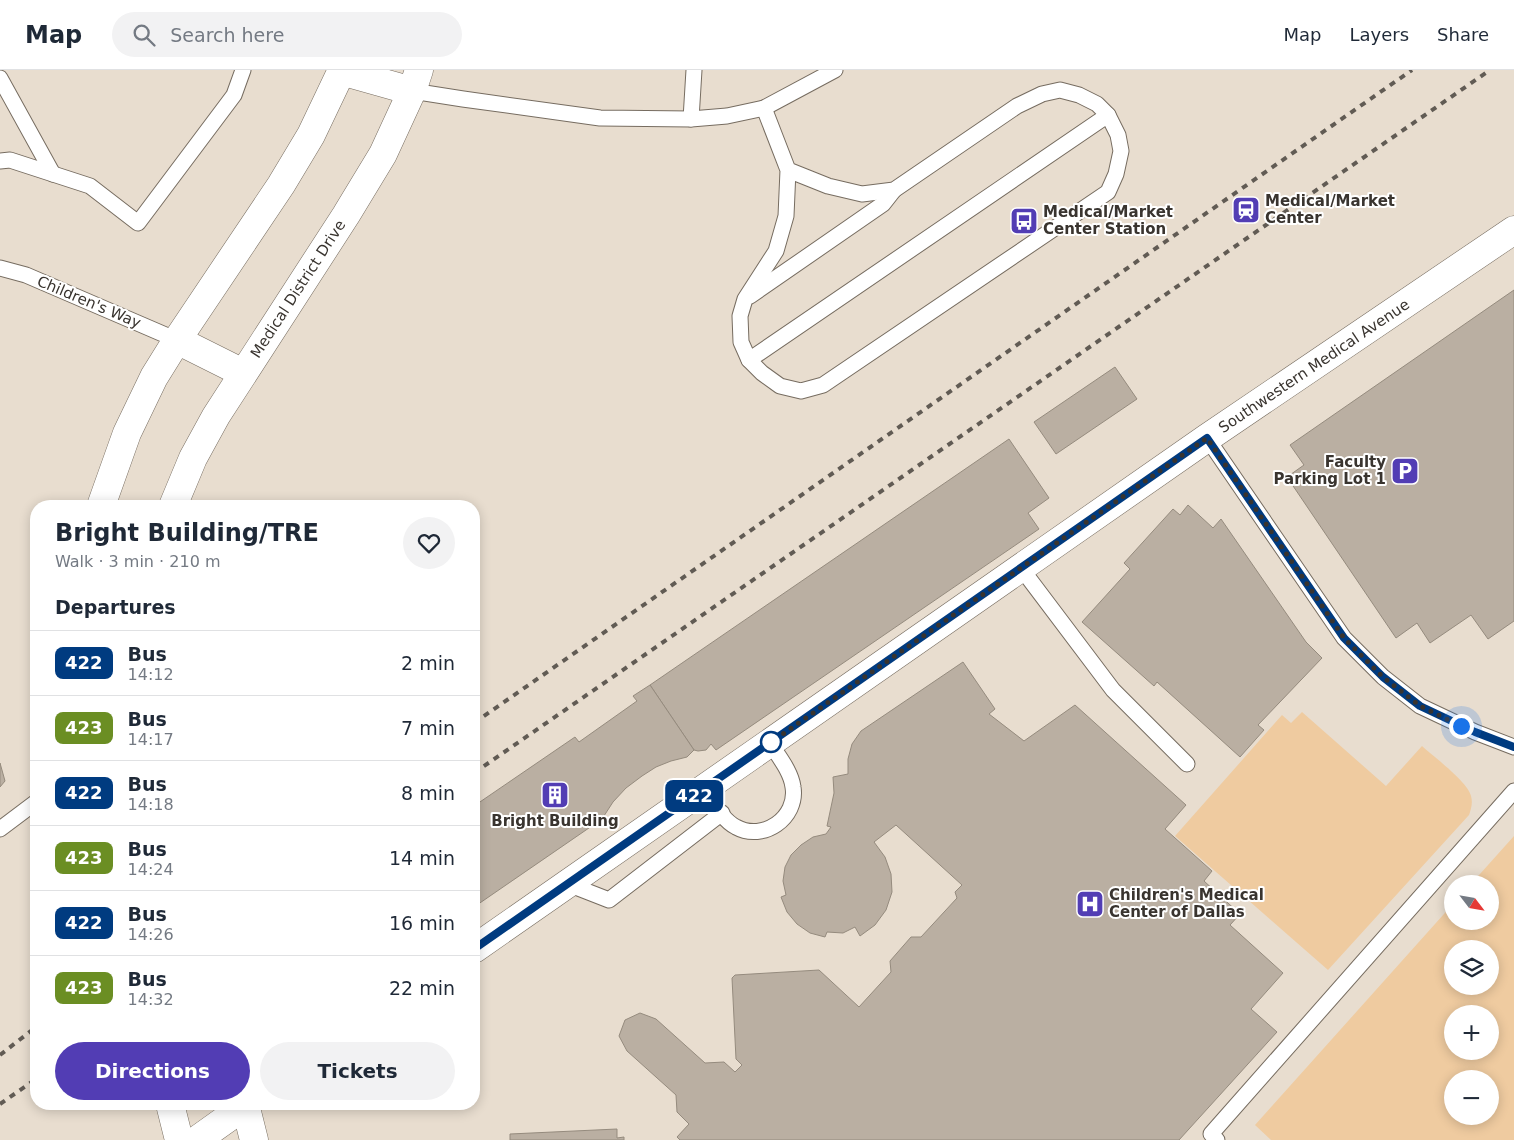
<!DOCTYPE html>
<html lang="en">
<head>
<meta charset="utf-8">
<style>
  :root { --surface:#fff; --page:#f2f2f3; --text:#1f2937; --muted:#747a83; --line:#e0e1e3; --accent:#523db4 }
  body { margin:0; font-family:"DejaVu Sans",sans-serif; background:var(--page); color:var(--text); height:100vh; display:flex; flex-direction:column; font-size:19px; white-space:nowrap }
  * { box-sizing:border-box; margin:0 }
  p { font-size:16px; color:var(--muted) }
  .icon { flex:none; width:28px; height:28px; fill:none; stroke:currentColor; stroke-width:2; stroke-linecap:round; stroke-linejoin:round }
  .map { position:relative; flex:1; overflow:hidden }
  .panel { position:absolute; left:30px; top:430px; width:450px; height:610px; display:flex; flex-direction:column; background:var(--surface); border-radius:20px; box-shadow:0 2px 12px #0003 }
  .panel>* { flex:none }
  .badge { padding:0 10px; border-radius:8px; font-size:18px; line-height:32px }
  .needle { width:32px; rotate:121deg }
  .fabs { position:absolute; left:1444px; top:805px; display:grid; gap:10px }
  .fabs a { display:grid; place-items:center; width:55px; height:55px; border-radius:50%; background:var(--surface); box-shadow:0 2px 12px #0003; font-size:25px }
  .you { position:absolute; width:25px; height:25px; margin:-12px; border:4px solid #fff; border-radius:50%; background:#1a73e8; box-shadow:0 0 0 8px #1a73e833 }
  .map>.badge { position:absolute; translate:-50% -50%; box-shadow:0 0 0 2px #fff }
  h2 { padding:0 25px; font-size:19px; line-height:45px }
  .round { display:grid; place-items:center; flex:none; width:52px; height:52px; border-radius:26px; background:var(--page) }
  .head { display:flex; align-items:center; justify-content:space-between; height:85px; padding:0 25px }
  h1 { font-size:24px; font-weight:800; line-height:38px }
  .primary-button { display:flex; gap:10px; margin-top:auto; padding:10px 25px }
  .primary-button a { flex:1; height:58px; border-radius:30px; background:var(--accent); color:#fff; font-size:20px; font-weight:800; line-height:58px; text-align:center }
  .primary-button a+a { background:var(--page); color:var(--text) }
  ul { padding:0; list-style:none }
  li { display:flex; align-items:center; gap:15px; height:65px; padding:0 25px; border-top:1px solid var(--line) }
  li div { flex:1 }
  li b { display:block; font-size:19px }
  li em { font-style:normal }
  li .badge { min-width:55px; font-weight:700; text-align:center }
  header { display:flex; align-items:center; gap:30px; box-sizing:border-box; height:70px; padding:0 25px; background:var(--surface); border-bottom:1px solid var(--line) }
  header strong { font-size:24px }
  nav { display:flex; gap:28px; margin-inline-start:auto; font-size:18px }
  .search { width:350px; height:45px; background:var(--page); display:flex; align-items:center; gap:12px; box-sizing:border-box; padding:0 18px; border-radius:28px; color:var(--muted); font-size:19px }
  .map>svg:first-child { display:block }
</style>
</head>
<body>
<header>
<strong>Map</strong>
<div class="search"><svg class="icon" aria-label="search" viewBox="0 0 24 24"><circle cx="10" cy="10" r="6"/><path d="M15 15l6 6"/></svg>Search here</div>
<nav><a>Map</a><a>Layers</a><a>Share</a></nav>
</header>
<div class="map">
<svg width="1514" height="1070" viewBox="0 0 1514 1070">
  <rect width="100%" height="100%" fill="#e8ddcf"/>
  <g fill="#efcba0" fill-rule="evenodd">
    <path d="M 1302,642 L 1386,716 L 1422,676 C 1434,687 1468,712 1471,726 C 1473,733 1471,739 1469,745 L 1328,900 L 1175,766 L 1282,645 L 1291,653 Z"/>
    <path d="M 1514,766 L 1514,1070 L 1271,1070 L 1255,1055 L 1452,835 L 1452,851 L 1490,851 L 1490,814 L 1471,814 ZM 1452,879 L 1490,879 L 1490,916 L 1452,916 ZM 1452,944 L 1490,944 L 1490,981 L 1452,981 ZM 1452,1009 L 1490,1009 L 1490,1046 L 1452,1046 Z"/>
  </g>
  <g fill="#baafa2" stroke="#958b7e">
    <polygon points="1514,220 1514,551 1488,569 1471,545 1430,573 1417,553 1396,568 1287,407 1304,395 1290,375"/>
    <polygon points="1115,297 1137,329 1056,384 1034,352"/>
    <polygon points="1009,369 1049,428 1028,443 1039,459 716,680 711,674 706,680 698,681 694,680 650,615"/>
    <polygon points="1188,435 1213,458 1221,449 1306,572 1322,588 1258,655 1264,660 1240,687 1157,612 1154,616 1082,552 1130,499 1124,493 1173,439 1180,445"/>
    <polygon points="963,592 995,639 989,644 1024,671 1075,635 1186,735 1165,759 1212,801 1204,811 1240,844 1230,855 1283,903 1251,939 1277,962 1179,1070 680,1070 677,1067 689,1054 677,1042 676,1025 627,981 619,966 625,950 640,943 656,949 705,993 724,992 735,1002 742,995 736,989 732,908 735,905 819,900 859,937 891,902 890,891 911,867 921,867 957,828 955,822 962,815 896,755 874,772 885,787 891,804 892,822 886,840 875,855 860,866 855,857 843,863 827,862 825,867 810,863 797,854 787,842 781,827 786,825 783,811 785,797 791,785 801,775 813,767 826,764 831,757 827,756 834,723 833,707 848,704 848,689 852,674 861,661"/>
    <polygon points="650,615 694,680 687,687 671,691 656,697 642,706 626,718 613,732 602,749 474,837 474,736 575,667 579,672 637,631 633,626"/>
    <polygon points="0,693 5,711 0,717"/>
    <polygon points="617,1059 617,1068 624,1067 624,1070 510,1070 510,1064"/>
  </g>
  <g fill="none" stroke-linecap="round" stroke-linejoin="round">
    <defs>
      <g id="service">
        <polyline points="0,8 53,104"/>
        <polyline points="412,21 463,29 600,48 691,49 727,46 764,38 835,0"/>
        <polyline points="764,38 788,100 786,146 776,181 745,229 740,246 741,272 749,290 762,303 780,316 801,321 823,315 1108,122 1116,104 1121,81 1118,65 1108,45 1097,34 1079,25 1060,20 1042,24 1017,36 894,120 862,124 828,116 788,100"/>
        <polyline points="691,49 694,0"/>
        <polyline points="0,91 10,90 90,116 138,153 234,25 243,0"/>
        <polyline points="0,198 26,205 177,270"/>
        <polyline points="750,226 883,134 894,120"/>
        <polyline points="749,290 1108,45"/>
        <polyline points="1207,368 1344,568 1383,607 1420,636 1475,662 1514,677"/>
        <polyline points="1021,498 1113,620 1187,694"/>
        <path d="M 704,719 C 713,731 722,750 736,757 C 763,772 798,748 793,717 C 791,701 778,686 770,673"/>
        <polyline points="0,759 36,732"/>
        <polyline points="568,814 609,830 722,743"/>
        <polyline points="1217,1070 1211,1064 1514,721"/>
      </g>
      <polyline id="minor" points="474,879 1207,368 1514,160"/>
      <g id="secondary">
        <polyline points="341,1 412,21"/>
        <polyline points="177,270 243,303"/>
        <polyline points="101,436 127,363 154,307 177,270 281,115 311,65 342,0"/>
        <polyline points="173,436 193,388 216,346 346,145 383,84 412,21 419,0"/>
        <polyline points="170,1034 179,1070"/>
        <polyline points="245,1034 254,1070"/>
        <polyline points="197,1070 246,1035"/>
      </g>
    </defs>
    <use href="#service" stroke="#766c60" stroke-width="17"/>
    <use href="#minor" stroke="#766c60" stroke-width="29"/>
    <use href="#secondary" stroke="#766c60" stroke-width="29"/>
    <use href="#service" stroke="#fff" stroke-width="15"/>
    <use href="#minor" stroke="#fff" stroke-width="28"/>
    <use href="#secondary" stroke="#fff" stroke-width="28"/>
    <g stroke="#615b54" stroke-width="4" stroke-dasharray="6 6" stroke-linecap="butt">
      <polyline points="474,653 1412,0"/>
      <polyline points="474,703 1490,0"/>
      <polyline points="0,985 36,957"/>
      <polyline points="0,1034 36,1009"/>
    </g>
  </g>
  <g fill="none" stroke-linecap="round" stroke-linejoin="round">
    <defs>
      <polyline id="line" points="474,879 1207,368 1344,568 1383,607 1420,636 1475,662 1514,677"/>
    </defs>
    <use href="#line" stroke="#fff" stroke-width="11"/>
    <use href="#line" stroke="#003b80" stroke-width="8"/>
    <polyline stroke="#39342f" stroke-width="5" stroke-dasharray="0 9" points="771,672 770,673 1207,368 1344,568 1383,607 1420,636 1461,656"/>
  </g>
  <defs>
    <symbol id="station-square" viewBox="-11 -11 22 22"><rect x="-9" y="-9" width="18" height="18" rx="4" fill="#523db4" stroke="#fff"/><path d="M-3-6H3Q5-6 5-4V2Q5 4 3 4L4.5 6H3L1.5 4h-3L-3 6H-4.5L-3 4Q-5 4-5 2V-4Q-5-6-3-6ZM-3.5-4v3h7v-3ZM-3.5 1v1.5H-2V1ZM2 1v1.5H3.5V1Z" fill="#fff"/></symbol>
    <symbol id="bus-square" viewBox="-11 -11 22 22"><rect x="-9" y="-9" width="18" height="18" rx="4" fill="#523db4" stroke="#fff"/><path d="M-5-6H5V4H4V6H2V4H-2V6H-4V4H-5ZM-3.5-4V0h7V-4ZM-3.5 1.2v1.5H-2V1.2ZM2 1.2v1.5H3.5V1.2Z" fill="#fff"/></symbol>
    <symbol id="parking-square" viewBox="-11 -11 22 22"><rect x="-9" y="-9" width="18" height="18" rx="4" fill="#523db4" stroke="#fff"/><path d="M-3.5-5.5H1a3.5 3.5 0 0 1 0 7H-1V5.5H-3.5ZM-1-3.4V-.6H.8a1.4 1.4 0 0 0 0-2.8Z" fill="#fff"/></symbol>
    <symbol id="building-square" viewBox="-11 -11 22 22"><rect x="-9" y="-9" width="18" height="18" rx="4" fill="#523db4" stroke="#fff"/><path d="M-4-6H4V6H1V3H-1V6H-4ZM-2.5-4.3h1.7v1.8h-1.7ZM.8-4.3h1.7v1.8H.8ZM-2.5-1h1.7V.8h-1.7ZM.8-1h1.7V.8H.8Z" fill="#fff"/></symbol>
    <symbol id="hospital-square" viewBox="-11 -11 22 22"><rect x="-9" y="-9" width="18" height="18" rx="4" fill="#523db4" stroke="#fff"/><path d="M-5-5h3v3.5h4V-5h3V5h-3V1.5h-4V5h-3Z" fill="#fff"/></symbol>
  </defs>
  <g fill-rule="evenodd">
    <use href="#station-square" x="1230" y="124" width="32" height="32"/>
    <use href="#bus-square" x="1008" y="135" width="32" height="32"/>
    <use href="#parking-square" x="1389" y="385" width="32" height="32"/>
    <use href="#building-square" x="539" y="709" width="32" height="32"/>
    <use href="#hospital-square" x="1074" y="818" width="32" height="32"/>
  </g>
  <circle fill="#fff" stroke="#003b80" stroke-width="2.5" cx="771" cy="672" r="10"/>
  <g text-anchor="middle" stroke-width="4" stroke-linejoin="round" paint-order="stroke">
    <g font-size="15" font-weight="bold" fill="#39342f" stroke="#fff" text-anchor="start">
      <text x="1265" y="136">Medical/Market<tspan x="1265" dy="17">Center</tspan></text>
      <text x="1043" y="147">Medical/Market<tspan x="1043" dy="17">Center Station</tspan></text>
      <text x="1386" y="397" text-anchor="end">Faculty<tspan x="1386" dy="17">Parking Lot 1</tspan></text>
      <text x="555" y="756" text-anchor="middle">Bright Building</text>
      <text x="1109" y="830">Children's Medical<tspan x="1109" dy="17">Center of Dallas</tspan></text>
    </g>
    <g font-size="15" fill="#39342f" stroke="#fff">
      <text transform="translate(298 219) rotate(-57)" y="5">Medical District Drive</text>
      <text transform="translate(89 232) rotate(23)" y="5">Children's Way</text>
      <text transform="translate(1314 296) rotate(-34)" y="5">Southwestern Medical Avenue</text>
    </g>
  </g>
</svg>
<div class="fabs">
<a><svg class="needle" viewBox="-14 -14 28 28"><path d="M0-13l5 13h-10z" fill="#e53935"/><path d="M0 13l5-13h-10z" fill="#747a83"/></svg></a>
<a><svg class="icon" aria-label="layers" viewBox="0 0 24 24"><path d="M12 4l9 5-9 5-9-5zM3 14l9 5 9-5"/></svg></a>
<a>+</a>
<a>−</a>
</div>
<div class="you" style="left:1461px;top:656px"></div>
<b class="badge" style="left:694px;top:726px;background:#003b80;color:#fff">422</b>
<section class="panel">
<div class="head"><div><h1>Bright Building/TRE</h1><p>Walk · 3 min · 210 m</p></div><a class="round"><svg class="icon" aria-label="heart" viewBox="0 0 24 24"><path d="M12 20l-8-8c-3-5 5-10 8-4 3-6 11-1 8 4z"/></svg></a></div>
<h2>Departures</h2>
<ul>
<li><span class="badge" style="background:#003b80;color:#fff">422</span><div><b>Bus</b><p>14:12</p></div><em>2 min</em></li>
<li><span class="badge" style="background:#6b8e23;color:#fff">423</span><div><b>Bus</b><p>14:17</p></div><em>7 min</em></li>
<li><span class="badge" style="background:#003b80;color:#fff">422</span><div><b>Bus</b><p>14:18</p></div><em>8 min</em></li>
<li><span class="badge" style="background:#6b8e23;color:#fff">423</span><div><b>Bus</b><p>14:24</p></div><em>14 min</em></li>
<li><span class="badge" style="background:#003b80;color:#fff">422</span><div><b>Bus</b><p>14:26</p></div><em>16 min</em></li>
<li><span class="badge" style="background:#6b8e23;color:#fff">423</span><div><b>Bus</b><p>14:32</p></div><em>22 min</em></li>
</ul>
<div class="primary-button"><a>Directions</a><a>Tickets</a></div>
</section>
</div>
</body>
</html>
